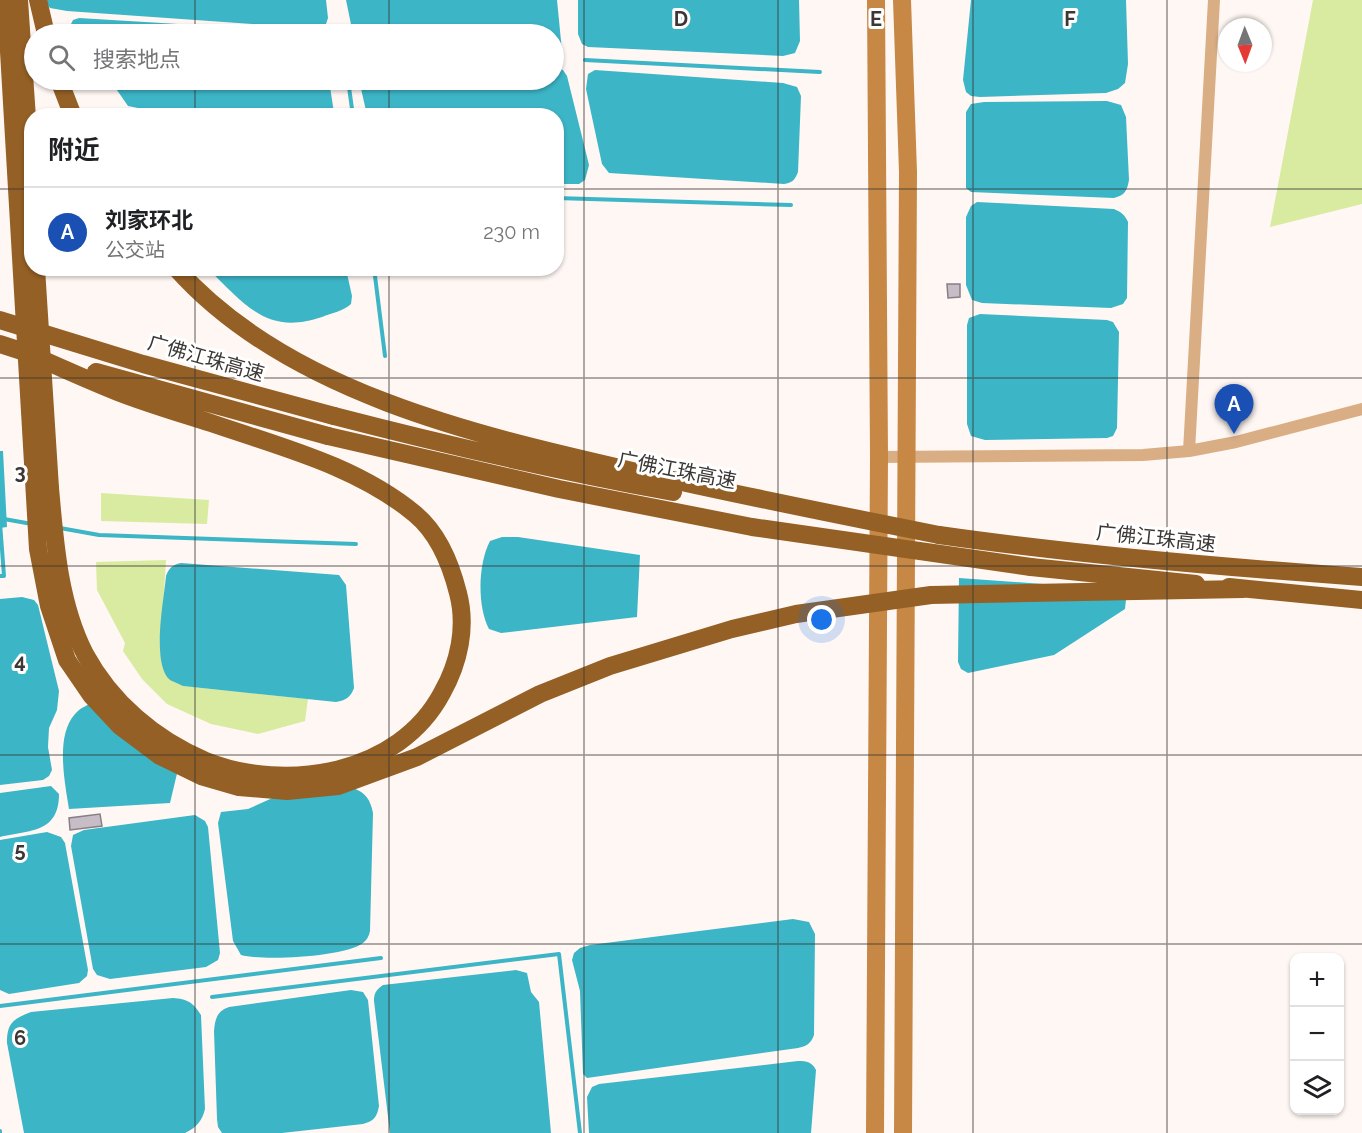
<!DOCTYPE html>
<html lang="zh">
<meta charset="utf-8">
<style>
body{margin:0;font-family:Raleway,"Noto Sans SC",sans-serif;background:#f6f6f6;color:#202124}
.controls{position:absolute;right:18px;bottom:18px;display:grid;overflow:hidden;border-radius:12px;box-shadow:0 2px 4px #0004}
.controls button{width:54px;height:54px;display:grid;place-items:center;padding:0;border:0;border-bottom:2px solid #e0e0e0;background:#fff;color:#202124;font:30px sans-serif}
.compass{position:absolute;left:1218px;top:18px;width:54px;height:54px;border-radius:50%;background:#fff;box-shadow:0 2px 4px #0004;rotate:179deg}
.you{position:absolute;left:822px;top:620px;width:21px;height:21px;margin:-15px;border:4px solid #fff;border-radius:50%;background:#1a73e8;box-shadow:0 0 0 9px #1a73e833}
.badge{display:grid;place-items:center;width:39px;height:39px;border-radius:50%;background:#86401d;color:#fff;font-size:20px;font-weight:700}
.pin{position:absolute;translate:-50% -50px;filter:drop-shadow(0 2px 3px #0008)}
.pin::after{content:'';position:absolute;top:32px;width:21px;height:18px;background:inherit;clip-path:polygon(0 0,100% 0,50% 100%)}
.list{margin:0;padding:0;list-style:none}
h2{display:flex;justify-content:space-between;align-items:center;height:78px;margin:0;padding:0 24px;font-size:26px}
h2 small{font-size:20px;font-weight:400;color:#757577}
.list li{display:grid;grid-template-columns:39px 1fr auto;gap:18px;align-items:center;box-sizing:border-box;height:90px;padding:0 24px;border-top:2px solid #e0e0e0}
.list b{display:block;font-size:22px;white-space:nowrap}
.list p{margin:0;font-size:20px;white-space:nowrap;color:#757577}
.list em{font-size:20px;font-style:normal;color:#757577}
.icon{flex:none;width:33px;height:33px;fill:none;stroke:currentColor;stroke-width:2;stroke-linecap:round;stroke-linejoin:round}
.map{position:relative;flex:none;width:1362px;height:1133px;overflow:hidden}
.search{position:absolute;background:#fff;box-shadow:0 2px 4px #0004;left:24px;top:24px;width:540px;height:66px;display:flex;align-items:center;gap:15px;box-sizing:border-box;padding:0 21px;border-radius:33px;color:#757577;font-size:22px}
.panel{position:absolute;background:#fff;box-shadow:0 2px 4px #0004;left:24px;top:108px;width:540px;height:168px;border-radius:24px}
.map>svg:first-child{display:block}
.green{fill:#d9eba1}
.water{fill:#3cb5c6}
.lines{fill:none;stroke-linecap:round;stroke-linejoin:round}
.stream{stroke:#3cb5c6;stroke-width:4}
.building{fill:#c6bdc6;stroke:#877f87;stroke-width:1.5}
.street{stroke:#d9ae84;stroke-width:12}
.secondary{stroke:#c78845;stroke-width:18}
.highway{stroke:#946025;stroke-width:18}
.highway-bridge{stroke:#946025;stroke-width:18}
.grid{fill:none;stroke:#3c3735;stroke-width:1.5;stroke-opacity:0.55}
.labels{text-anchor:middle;stroke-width:6;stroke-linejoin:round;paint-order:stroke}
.street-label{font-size:20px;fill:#3c3735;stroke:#fff}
.grid-label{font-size:20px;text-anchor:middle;font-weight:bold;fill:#3c3735;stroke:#fff;stroke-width:6;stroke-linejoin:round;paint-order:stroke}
</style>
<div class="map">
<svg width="1362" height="1133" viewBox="0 0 1362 1133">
<rect width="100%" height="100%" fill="#fff7f3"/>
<!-- green -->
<path class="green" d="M1313 0H1362V204L1270 227Z
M101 493 209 500 207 524 101 521Z
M166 560 160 653 183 686 308 699 305 721 258 734 211 724 167 704 142 679 123 651 125 643 97 590 96 562Z"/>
<!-- water -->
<path class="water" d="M44 0H326L328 18 326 24 280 26 67 11 50 8Z
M346 0H557L562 51 560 55 554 58V34H353Z
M578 0H799L800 41 795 53 783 56 588 47 582 44 578 34Z
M971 0H1126L1128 64 1125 83 1118 89 1106 93 980 97 971 96 966 92 963 80Z
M79 18 277 30 316 27 323 29 329 34H73L70 26 73 20Z
M554 66 563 70 567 76 589 165 585 180 579 184H557L556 116 367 115 359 80H554Z
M595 70 783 83 797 87 801 96 798 172C795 180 792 183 784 184L609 173 602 164 586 89 588 74Z
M110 80H329L334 113 333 116C265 116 195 121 128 106Z
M1107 101 1121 105 1126 117 1129 180C1127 191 1125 195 1114 198L971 192 966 188V112L971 104 984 102Z
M977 202 1114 209C1121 212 1125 215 1128 222L1127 298 1123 304 1111 308 982 303 972 300 966 285V217L971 206Z
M208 269H346L352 296 351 304C343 311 332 313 322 317 266 336 245 304 208 269Z
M980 314 1107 320 1113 322 1119 332 1117 428 1113 436 1107 438 985 440 971 436 967 424V325L969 318Z
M0 451H3L7 527 0 528Z
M502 537H518L640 555 637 617 501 633 489 629C477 606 478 564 490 541Z
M181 563 339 575 346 585 354 688C350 698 346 700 336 702L183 686C179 684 174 682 170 680 151 664 164 599 166 576 169 568 172 565 181 563Z
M959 578 1127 590 1125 609 1054 655 968 673 961 669 958 662Z
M22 597 34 600 38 605 59 691 57 710 49 728 48 747 52 770 49 776 43 780 0 785V599Z
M95 702 180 761 170 803 69 809C65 783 55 736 75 714 80 708 87 705 95 702Z
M51 786 59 794C59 833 30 830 0 837V793Z
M353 788C366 793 370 799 373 813L370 931C369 936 367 940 363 943 345 957 263 961 241 955L233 941 218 823 221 812 248 809 277 796Z
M195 815 205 821 208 827 220 953 218 960 206 967 110 979 97 975 93 969 71 846 73 835 84 830Z
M47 832 61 837 65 843 88 970 87 976 79 983 9 994 0 990V840Z
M793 919 809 922 815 934 814 1035C811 1044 806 1046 798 1048L587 1078 583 1074 580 991 572 960 574 953 580 948 590 945Z
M516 970 527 973 531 992 539 1002 551 1133H390L374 1001C374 993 376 990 383 985Z
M351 990 363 992 368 1000 379 1106C377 1117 374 1121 363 1124L282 1133H222L218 1127 217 1119 214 1031C215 1019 217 1011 229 1007Z
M173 998C187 999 193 1002 201 1015L205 1109C202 1121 197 1127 185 1133H24L7 1043C7 1023 13 1019 31 1012Z
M798 1061C807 1061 812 1062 816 1070L811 1133H589L587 1097 592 1087 599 1084Z"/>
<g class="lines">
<!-- stream -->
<path class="stream" d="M340 30 341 34
M585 60 820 72
M348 80 353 116
M556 198 791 205
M374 268 385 356
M4 519 32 524
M60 528 99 535 356 544
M0 576H4L0 523
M212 997 559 954 580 1133
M0 1006 381 958
M0 1131V1133"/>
</g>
<!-- building -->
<path class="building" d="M947 284H960V297L948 298Z
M100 814 102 826 70 830 69 818Z"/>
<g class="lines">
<!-- street -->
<path class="street" d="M1189 451 1214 0
M879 457 1143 455 1189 451 1236 442 1362 409"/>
<!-- secondary -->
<path class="secondary" d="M902 0 908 172 903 1133
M875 1133 879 457 876 0"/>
<!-- highway -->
<path class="highway" d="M19 0 32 192
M38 0 46 34
M59 80 73 116
M0 320 143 364 334 416
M0 344 40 357
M34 356C62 368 90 381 118 392 149 404 180 413 211 423 281 447 357 466 415 514 438 533 451 565 458 593 467 627 459 663 442 693 399 774 287 793 206 761 155 740 111 702 85 654 59 603 55 544 50 488
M96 372 328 436
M939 535C1079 555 1220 567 1362 577
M1031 567 1196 584
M1229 587 1362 600"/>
<!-- highway-bridge -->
<path class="highway-bridge" d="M6 0 38 549 49 606 67 660 91 695 120 726 160 756 201 776 239 787 287 791 338 786 417 757 540 694 610 666 732 629 796 614 931 595 1243 589
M36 268 50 488
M176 268C287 393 480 436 637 472 737 495 838 515 939 535
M334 416C446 445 559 471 673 492
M328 436 559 489 752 527 1031 567"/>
</g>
<!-- grid -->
<path class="grid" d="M195 0V34M389 0V34M584 0V1133M778 0V1133M973 0V1133M1167 0V1133M195 80V116M389 80V116M0 189H32M556 189H1362M195 268V1133M389 268V1133M0 378H1362M0 566H1362M0 755H1362M0 944H1362"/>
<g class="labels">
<!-- street labels -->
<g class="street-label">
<text transform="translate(206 358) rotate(16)" y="7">广佛江珠高速</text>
<text transform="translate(677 470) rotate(11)" y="7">广佛江珠高速</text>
<text transform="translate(1156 538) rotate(6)" y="7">广佛江珠高速</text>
</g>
</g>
<g class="grid-label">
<text x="681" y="26">D</text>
<text x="876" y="26">E</text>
<text x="1070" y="26">F</text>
<text x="20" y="479">3</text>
<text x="20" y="668">4</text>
<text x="20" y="857">5</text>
<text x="20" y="1045">6</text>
</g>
</svg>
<div class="controls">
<button>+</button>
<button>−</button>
<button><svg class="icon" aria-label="layers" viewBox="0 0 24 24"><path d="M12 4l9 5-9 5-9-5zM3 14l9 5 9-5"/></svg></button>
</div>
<svg class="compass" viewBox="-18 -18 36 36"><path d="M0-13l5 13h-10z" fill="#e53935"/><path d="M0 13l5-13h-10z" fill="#757577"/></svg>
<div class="you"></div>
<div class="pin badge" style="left:1234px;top:434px;background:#1a4fb4">A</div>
<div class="search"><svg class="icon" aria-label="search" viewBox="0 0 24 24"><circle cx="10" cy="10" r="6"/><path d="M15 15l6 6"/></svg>搜索地点</div>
<section class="panel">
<h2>附近<small></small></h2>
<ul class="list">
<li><span class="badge" style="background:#1a4fb4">A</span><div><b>刘家环北</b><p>公交站</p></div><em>230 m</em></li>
</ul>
</section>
</div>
